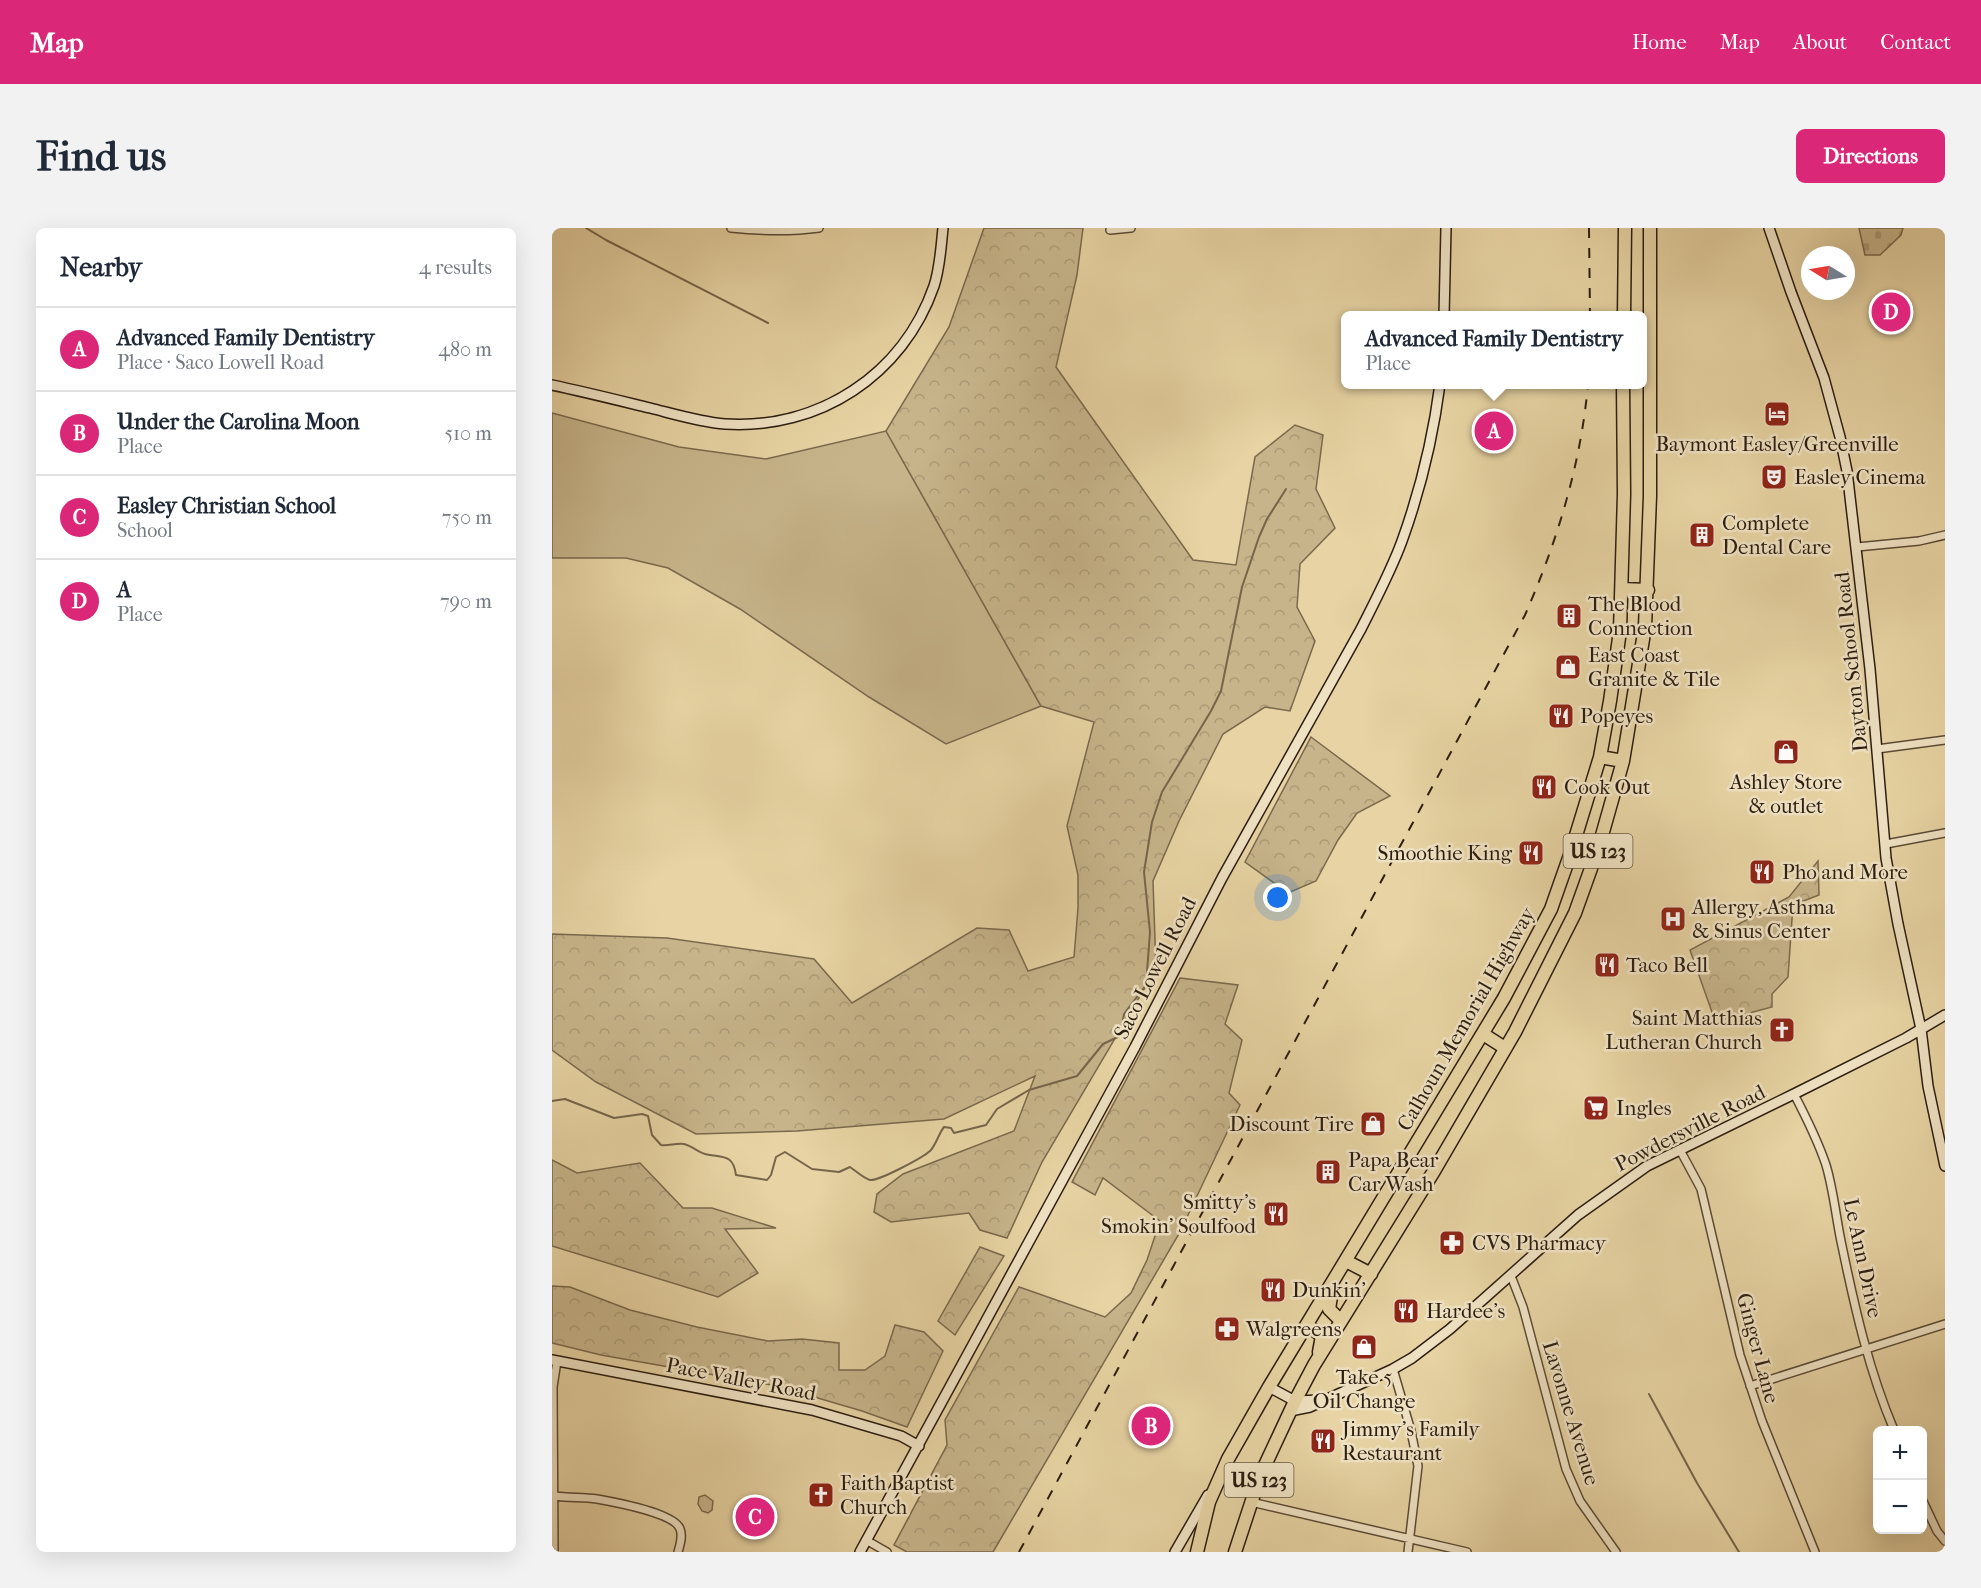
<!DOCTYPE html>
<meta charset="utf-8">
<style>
body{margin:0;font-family:"IM FELL French Canon",serif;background:#f2f2f3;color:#1f2937}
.controls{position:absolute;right:18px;bottom:18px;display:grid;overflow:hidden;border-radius:9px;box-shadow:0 6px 24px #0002}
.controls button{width:54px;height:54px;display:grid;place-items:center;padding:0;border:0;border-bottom:2px solid #e0e1e3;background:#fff;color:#1f2937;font:30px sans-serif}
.compass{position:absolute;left:1249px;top:18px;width:54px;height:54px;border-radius:50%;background:#fff;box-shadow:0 6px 24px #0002;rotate:281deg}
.you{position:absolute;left:726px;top:670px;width:21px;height:21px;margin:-15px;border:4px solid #fff;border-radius:50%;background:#1a73e8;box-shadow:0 0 0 9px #1a73e833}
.badge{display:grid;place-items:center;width:39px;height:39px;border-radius:50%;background:#db2777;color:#fff;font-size:20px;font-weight:700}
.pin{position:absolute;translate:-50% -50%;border:3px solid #fff;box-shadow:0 2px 6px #0006}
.popup{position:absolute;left:789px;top:83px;width:306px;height:78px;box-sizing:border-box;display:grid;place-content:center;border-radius:9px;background:#fff;filter:drop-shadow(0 2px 4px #0005);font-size:20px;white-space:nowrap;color:#747a83}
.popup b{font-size:22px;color:#1f2937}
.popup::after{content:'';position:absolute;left:50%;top:100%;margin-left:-12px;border:12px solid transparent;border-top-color:#fff}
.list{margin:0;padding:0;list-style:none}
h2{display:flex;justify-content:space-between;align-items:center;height:78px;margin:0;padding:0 24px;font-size:26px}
h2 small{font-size:20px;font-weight:400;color:#747a83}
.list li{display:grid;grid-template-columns:39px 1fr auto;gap:18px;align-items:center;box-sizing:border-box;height:84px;padding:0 24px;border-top:2px solid #e0e1e3}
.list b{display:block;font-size:22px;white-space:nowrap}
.list p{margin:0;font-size:20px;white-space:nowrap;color:#747a83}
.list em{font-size:20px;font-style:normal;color:#747a83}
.map{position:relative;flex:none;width:1393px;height:1324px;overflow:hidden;border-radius:9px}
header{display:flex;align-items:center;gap:36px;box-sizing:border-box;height:84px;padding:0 30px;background:#db2777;color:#fff}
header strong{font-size:28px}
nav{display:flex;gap:33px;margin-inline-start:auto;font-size:21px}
.intro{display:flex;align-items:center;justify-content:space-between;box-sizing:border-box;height:144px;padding:0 36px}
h1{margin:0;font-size:42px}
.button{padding:15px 27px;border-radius:9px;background:#db2777;color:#fff;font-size:21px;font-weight:700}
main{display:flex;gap:36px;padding:0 36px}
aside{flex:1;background:#fff;border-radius:9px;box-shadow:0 6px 24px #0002}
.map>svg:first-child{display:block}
.green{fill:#c7b48a;stroke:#7a694e;stroke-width:1.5}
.forest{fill:url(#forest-crowns);stroke:#7a694e;stroke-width:1.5}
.cemetery{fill:url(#cemetery-stones);stroke:#7a694e;stroke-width:1.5}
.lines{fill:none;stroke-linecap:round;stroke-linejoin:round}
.stream{stroke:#76654b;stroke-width:2}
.street-casing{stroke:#5b4b36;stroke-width:10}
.secondary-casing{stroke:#2c1e11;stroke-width:12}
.highway-casing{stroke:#2c1e11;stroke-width:15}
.street{stroke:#efe2c3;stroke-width:7}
.secondary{stroke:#efe2c3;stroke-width:9}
.highway{stroke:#e7d3a3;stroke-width:12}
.rail{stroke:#2c1e11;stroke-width:2;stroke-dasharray:10 10;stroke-linecap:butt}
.labels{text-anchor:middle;stroke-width:5;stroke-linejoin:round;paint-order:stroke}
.shield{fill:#efe2c3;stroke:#665946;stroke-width:1.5}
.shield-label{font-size:20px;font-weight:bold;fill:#2c1e11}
.poi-label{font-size:21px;fill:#2c1e11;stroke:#efe2c3;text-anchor:start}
.street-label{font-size:21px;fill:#2c1e11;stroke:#efe2c3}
</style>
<header>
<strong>Map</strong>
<nav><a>Home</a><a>Map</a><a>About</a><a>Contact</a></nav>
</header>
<div class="intro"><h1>Find us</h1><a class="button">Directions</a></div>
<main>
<aside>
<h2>Nearby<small>4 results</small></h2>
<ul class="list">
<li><span class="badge">A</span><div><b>Advanced Family Dentistry</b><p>Place · Saco Lowell Road</p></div><em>480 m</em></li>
<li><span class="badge">B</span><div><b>Under the Carolina Moon</b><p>Place</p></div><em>510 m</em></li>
<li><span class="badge">C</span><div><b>Easley Christian School</b><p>School</p></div><em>750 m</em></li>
<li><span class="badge">D</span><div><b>A</b><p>Place</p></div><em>790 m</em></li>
</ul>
</aside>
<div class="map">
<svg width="1393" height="1324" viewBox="0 0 1393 1324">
<defs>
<pattern id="forest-crowns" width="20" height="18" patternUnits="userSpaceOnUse" patternTransform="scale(1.5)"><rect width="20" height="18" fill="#c7b48a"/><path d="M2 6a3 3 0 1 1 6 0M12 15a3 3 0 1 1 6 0" fill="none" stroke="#ab9a76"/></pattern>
<pattern id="cemetery-stones" width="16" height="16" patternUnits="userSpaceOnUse" patternTransform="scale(1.5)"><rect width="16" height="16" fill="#c7b48a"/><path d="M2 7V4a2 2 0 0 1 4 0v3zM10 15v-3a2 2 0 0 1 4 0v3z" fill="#ab9a76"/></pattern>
</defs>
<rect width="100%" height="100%" fill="#e7d3a3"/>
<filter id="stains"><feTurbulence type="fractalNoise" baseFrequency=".00333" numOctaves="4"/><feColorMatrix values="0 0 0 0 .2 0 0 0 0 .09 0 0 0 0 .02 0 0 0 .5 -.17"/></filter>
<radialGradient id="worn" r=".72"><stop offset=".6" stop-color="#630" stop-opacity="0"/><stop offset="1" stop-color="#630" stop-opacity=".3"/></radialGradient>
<!-- green -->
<path class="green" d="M0 185 127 219 214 231 334 203 489 478 394 516 317 469 188 381 116 340 74 330H0Z
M153 1267 161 1273 160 1282 156 1285 150 1283 146 1276 147 1269Z"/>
<!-- forest -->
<path class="forest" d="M432 0H531L525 47 504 139 641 332 684 337 703 229 743 197 771 207 764 261 783 300 748 336 745 379 763 413 738 483 713 479 671 506 627 593 601 653 604 741 490 934 455 1010 428 1002 417 985 339 994 322 984 325 966 351 946 462 903 483 848 392 891 245 903 144 906 44 854 0 822V706L115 710 262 731 300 775 425 700 457 702 476 743 522 729 526 680V647L515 598 542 494 489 478 334 203 397 99Z
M759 509 838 568 805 585 786 612 764 653 736 665 693 634Z
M1266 633 1267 667 1241 677 1236 749 1220 766V779L1175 791 1161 787 1138 722 1237 669Z
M628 750 686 757 673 796 690 812 677 865 688 877 628 1004 441 1324H355L342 1317 395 1217 393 1192 467 1059 553 1089 579 1065 595 1032 608 993 551 950 543 967 520 954Z
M0 932 25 945 88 935 131 980H160L224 1000 173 1001 206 1045 166 1069 0 1018Z
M428 1019 452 1028 403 1107 386 1093Z
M0 1058 18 1059 78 1082 145 1099 216 1113 250 1111 287 1115V1142H313L333 1128 343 1097 372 1104 391 1123 355 1199 310 1183 225 1158 49 1127 0 1115Z"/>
<!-- cemetery -->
<path class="cemetery" d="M1307 0H1351L1349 7 1328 27H1313Z"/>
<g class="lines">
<!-- stream -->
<path class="stream" d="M34 0 54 12 216 95
M0 873 13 871 62 890 90 886 96 888 100 907 109 917C117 918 123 915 132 916 140 918 146 924 153 926 170 930 181 925 184 947L215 952 219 947 224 929 233 924 260 941 287 944 298 939C304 943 311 950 318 952 327 953 370 930 378 923 384 917 387 905 392 899L399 900 402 905 434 897 445 881 477 862 525 848 551 816 568 808 572 786 594 757 598 704 592 644 600 594 610 564 659 483 669 463 690 359 707 309 715 291 734 261
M1097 1166 1145 1255 1187 1324"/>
<!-- street casing -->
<g class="street-casing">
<path id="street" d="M179 0C209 3 237 4 267 0
M558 2 579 0
M1305 319 1367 313 1393 307
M1325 521 1393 512
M1334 616 1393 605
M1242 866C1254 889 1266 913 1274 937 1282 964 1284 991 1290 1018 1303 1081 1317 1143 1342 1202
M1128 922 1149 961 1188 1127 1210 1193 1263 1324
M959 1048 971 1079 1014 1241 1028 1273 1064 1324
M841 1141 859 1203 866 1238 856 1324
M1198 1158 1393 1096
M3 1268C17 1270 31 1269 45 1271 62 1274 123 1285 128 1301 131 1308 128 1317 126 1324
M1370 1271 1385 1303 1393 1313
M699 1274 915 1324
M314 1312 335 1324
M2 1324 1 1159 5 1133"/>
</g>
<!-- secondary casing -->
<g class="secondary-casing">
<path id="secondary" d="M1217 0 1239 64 1272 150 1288 209 1295 243 1318 441 1334 630 1346 696 1369 801 1376 858 1393 938
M892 88 894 0
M0 157C33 164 65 172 98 180 122 186 148 194 173 196 267 202 351 147 382 58 388 40 389 19 391 0
M0 1132 260 1182 349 1208 367 1218
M717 1159 743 1173 769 1172
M738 1183 758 1179 841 1141 860 1130 898 1101 1026 987 1095 938 1242 866 1354 810 1393 787
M308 1324 583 819 670 650 809 401C823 373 839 343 850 313 868 263 881 210 888 156
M623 1324 656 1267"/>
</g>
<!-- highway casing -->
<g class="highway-casing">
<path id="highway" d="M1072 88 1073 0
M1070 361 1096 362
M1048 529 1071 533
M931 806 953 820
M794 1033 819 1046
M780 1062 777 1081 789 1093
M755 1097 770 1108 767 1124
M645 1324 657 1274 676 1231 717 1159 952 770 999 681 1018 627 1048 529 1058 473 1068 403 1072 266 1071 156
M683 1324 708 1248 743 1173 762 1137 882 943 963 804 1023 685 1047 618 1071 533 1093 399 1098 268V0"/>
</g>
<!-- street -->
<use href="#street" class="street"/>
<!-- secondary -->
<use href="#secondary" class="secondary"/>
<!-- highway -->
<use href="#highway" class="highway"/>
<!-- rail -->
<path class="rail" d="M1037 0 1038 88
M467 1324 973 387C1005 314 1029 236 1036 156"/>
</g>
<!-- icons -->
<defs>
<g id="hotel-square" transform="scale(1.35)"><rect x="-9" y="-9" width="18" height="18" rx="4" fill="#8f2418" stroke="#efe2c3"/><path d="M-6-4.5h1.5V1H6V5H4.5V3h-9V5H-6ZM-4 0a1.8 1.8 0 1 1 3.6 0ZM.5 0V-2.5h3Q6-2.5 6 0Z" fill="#fff"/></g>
<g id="theatre-square" transform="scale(1.35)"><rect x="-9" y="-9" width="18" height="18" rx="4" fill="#8f2418" stroke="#efe2c3"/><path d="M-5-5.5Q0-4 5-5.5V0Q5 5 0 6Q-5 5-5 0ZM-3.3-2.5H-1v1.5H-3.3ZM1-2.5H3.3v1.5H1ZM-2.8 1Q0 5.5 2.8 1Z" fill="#fff"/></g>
<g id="building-square" transform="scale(1.35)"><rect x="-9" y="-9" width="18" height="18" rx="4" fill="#8f2418" stroke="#efe2c3"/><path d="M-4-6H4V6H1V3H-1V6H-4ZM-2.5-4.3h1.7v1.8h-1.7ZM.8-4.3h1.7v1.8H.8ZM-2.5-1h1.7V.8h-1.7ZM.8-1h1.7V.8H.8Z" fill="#fff"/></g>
<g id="shop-square" transform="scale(1.35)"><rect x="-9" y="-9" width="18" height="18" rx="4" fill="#8f2418" stroke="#efe2c3"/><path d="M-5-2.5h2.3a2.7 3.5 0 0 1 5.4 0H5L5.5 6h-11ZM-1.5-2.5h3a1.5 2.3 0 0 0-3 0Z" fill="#fff"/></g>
<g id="restaurant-square" transform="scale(1.35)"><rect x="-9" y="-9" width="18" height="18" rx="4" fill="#8f2418" stroke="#efe2c3"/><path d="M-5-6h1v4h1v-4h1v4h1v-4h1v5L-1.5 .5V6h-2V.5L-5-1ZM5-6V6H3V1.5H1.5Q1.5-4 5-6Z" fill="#fff"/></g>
<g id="hospital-square" transform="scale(1.35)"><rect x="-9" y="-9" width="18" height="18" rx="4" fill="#8f2418" stroke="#efe2c3"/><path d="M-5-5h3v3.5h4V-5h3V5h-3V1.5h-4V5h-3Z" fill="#fff"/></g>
<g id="church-square" transform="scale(1.35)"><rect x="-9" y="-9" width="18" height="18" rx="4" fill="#8f2418" stroke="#efe2c3"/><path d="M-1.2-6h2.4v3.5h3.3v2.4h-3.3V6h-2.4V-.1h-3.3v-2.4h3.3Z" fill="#fff"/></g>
<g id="supermarket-square" transform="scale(1.35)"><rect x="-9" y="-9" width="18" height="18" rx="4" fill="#8f2418" stroke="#efe2c3"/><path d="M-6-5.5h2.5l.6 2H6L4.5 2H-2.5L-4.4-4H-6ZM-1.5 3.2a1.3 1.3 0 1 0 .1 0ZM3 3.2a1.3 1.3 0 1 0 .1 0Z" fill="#fff"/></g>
<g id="pharmacy-square" transform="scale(1.35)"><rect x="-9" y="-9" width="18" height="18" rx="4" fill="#8f2418" stroke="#efe2c3"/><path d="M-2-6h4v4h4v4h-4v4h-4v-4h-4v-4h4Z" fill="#fff"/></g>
</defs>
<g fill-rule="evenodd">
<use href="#hotel-square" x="1225" y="186"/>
<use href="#theatre-square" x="1222" y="249"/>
<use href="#building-square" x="1150" y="307"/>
<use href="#building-square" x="1017" y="388"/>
<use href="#shop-square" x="1016" y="439"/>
<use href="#restaurant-square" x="1009" y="488"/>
<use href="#shop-square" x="1234" y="524"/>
<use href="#restaurant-square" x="992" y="559"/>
<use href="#restaurant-square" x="979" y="625"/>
<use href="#restaurant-square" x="1210" y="644"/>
<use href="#hospital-square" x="1121" y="691"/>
<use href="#restaurant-square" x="1055" y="737"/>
<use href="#church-square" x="1230" y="802"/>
<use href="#supermarket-square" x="1044" y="880"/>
<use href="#shop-square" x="821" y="896"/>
<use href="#building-square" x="776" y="944"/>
<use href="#restaurant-square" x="724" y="986"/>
<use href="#pharmacy-square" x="900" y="1015"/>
<use href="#restaurant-square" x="721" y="1062"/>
<use href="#restaurant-square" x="854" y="1083"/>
<use href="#pharmacy-square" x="675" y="1101"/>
<use href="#shop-square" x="812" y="1119"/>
<use href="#restaurant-square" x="771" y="1213"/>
<use href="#church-square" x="269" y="1267"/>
</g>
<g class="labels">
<!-- shield labels -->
<g class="shield">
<rect x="1011.5" y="606" width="69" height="34" rx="4.5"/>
<rect x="672.5" y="1235" width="69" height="34" rx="4.5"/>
</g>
<g class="shield-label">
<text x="1046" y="630">US 123</text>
<text x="707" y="1259">US 123</text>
</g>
<!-- poi labels -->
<g class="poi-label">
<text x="1225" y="223" text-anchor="middle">Baymont Easley/Greenville</text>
<text x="1242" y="256">Easley Cinema</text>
<text x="1170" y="302">Complete<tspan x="1170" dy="24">Dental Care</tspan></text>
<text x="1036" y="383">The Blood<tspan x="1036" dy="24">Connection</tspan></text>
<text x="1036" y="434">East Coast<tspan x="1036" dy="24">Granite &amp; Tile</tspan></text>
<text x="1028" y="495">Popeyes</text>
<text x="1234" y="561" text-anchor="middle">Ashley Store<tspan x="1234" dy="24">&amp; outlet</tspan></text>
<text x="1012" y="566">Cook Out</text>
<text x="960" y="632" text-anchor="end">Smoothie King</text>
<text x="1230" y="651">Pho and More</text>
<text x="1140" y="686">Allergy, Asthma<tspan x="1140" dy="24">&amp; Sinus Center</tspan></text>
<text x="1074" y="744">Taco Bell</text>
<text x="1210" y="797" text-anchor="end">Saint Matthias<tspan x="1210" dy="24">Lutheran Church</tspan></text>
<text x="1064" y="887">Ingles</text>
<text x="802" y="903" text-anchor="end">Discount Tire</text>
<text x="796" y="939">Papa Bear<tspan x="796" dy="24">Car Wash</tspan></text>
<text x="704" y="981" text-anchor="end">Smitty’s<tspan x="704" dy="24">Smokin’ Soulfood</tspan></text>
<text x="920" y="1022">CVS Pharmacy</text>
<text x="740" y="1069">Dunkin'</text>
<text x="874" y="1090">Hardee's</text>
<text x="694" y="1108">Walgreens</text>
<text x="812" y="1156" text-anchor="middle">Take 5<tspan x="812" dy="24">Oil Change</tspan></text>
<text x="790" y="1208">Jimmy's Family<tspan x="790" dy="24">Restaurant</tspan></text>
<text x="288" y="1262">Faith Baptist<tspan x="288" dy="24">Church</tspan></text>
</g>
<!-- street labels -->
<g class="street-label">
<text transform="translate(1299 434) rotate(-96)" y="7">Dayton School Road</text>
<text transform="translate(603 740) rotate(-63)" y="7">Saco Lowell Road</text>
<text transform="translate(914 791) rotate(-60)" y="7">Calhoun Memorial Highway</text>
<text transform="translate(1138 900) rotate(-27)" y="7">Powdersville Road</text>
<text transform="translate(1311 1030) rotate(78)" y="7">Le Ann Drive</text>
<text transform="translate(1206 1120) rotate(75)" y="7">Ginger Lane</text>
<text transform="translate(189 1151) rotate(11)" y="7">Pace Valley Road</text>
<text transform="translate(1019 1185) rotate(73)" y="7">Lavonne Avenue</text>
</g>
</g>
<rect width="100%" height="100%" filter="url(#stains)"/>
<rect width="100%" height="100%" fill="url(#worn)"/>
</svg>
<div class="controls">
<button>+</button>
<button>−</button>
</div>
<svg class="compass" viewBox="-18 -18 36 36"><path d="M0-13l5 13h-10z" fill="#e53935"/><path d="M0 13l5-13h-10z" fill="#747a83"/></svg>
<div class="you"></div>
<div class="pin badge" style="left:942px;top:203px">A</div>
<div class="popup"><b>Advanced Family Dentistry</b>Place</div>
<div class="pin badge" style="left:599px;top:1198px">B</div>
<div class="pin badge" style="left:203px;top:1289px">C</div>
<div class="pin badge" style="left:1339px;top:84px">D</div>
</div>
</main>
